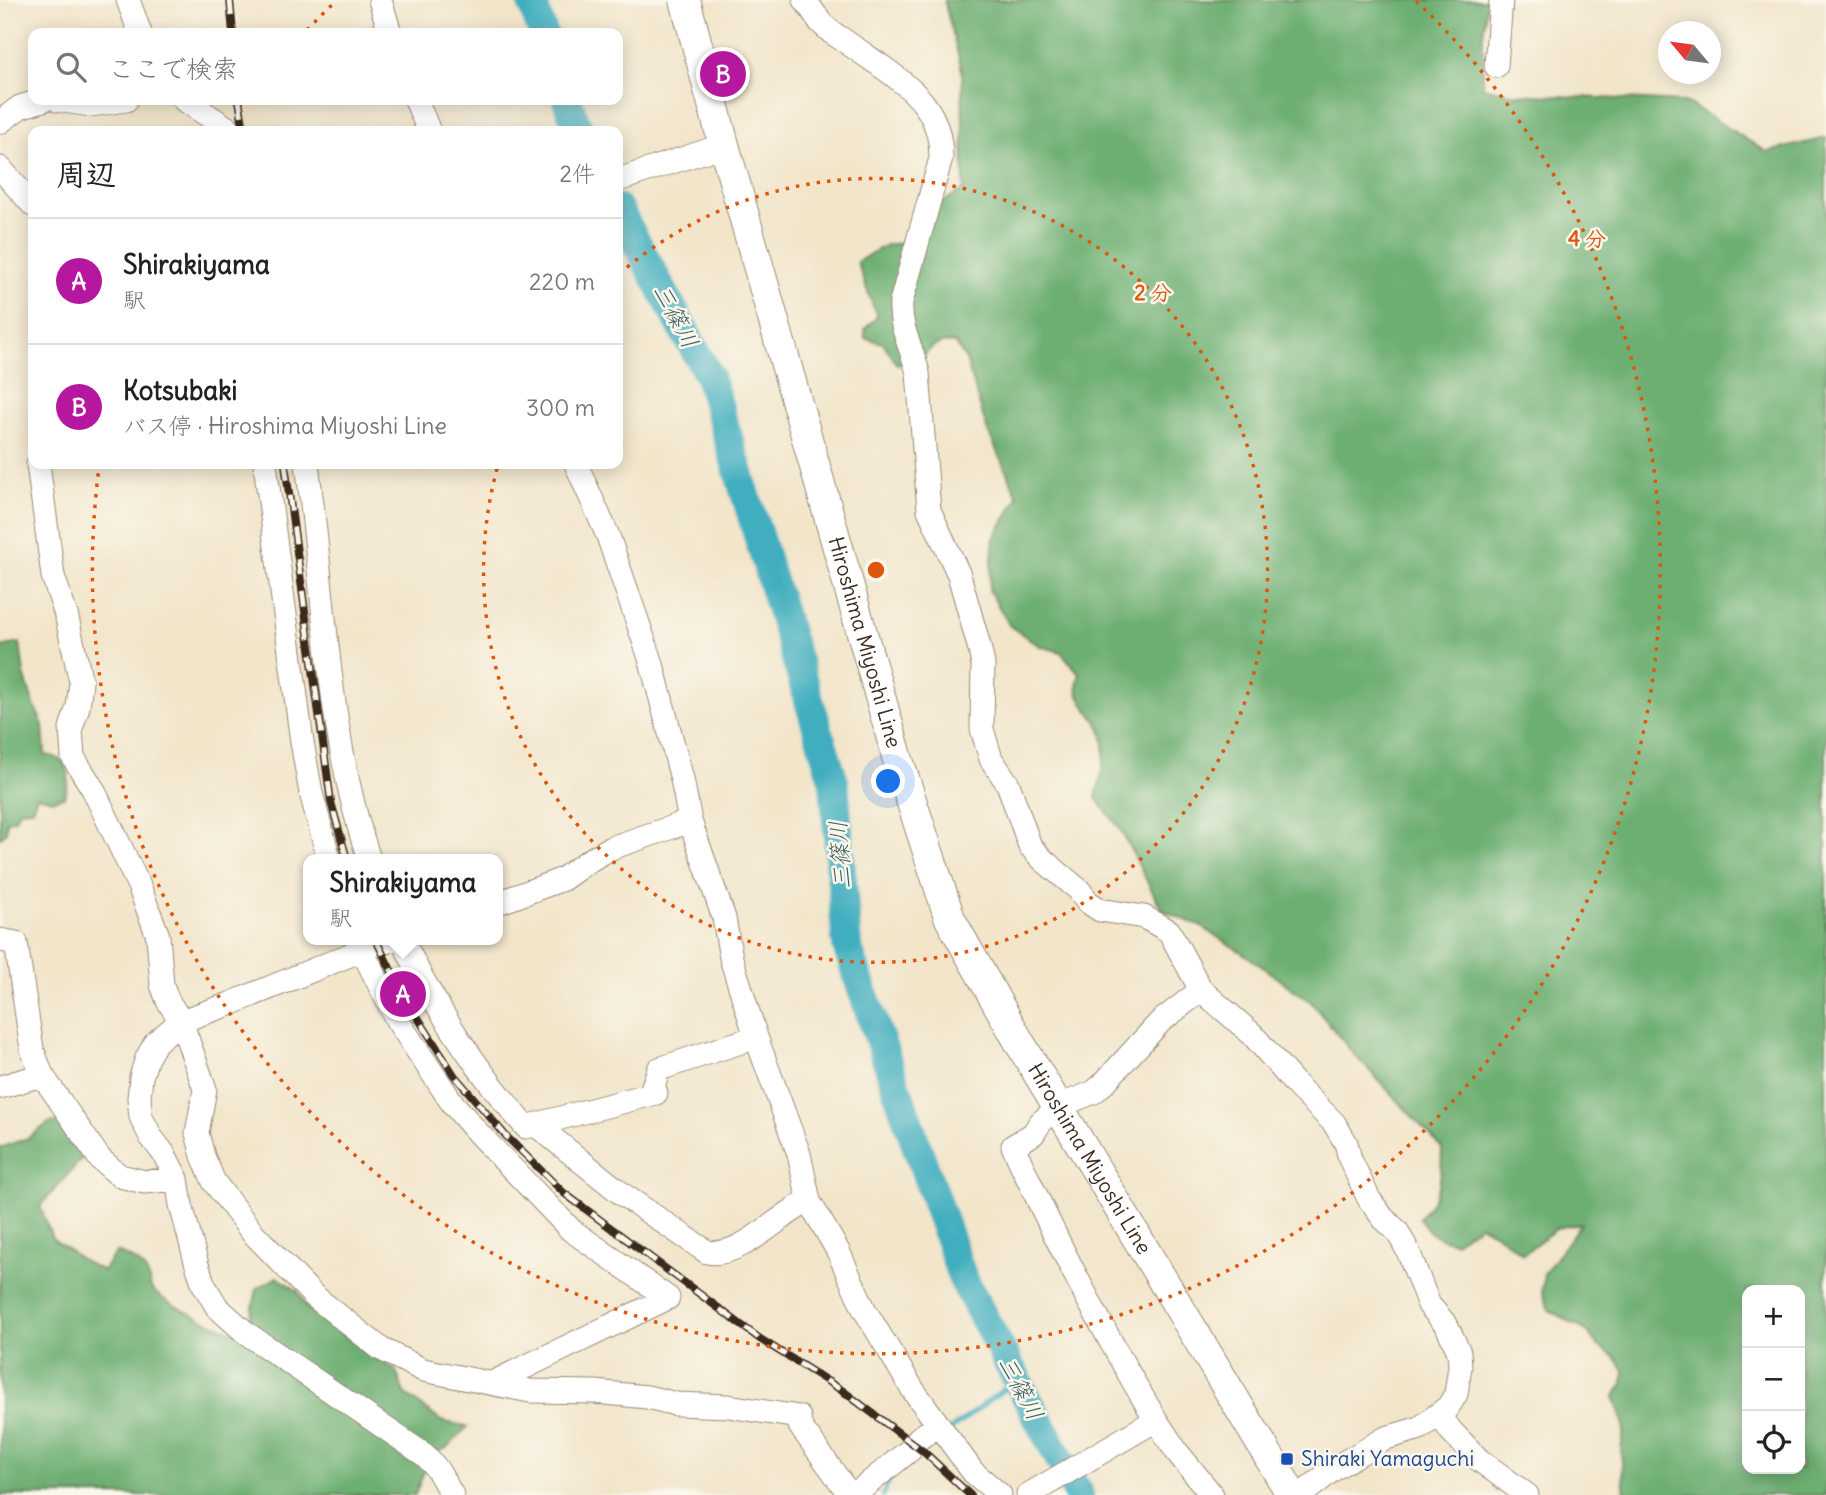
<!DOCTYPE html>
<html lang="ja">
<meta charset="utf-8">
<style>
body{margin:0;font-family:Delius,"Klee One",sans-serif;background:#f2f2f2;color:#222}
.controls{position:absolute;right:21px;bottom:21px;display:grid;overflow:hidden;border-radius:14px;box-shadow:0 4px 18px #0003}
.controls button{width:63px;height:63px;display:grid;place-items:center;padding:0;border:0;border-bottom:2px solid #e0e0e0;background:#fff;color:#222;font:35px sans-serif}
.compass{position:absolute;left:1658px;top:21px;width:63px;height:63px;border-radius:50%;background:#fff;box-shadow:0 4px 18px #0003;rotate:299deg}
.you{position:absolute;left:889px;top:782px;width:24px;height:24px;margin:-18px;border:5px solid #fff;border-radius:50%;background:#1a73e8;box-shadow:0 0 0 10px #1a73e833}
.badge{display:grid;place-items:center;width:46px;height:46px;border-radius:50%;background:#b5179e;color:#fff;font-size:23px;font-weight:700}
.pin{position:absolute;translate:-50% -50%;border:4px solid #fff;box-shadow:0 2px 7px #0006}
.popup{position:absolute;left:303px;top:854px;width:200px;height:91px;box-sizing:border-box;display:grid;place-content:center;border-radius:14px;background:#fff;filter:drop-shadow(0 2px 5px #0005);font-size:23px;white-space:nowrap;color:#767676}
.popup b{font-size:26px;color:#222}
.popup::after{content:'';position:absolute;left:50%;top:100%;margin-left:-14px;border:14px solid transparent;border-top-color:#fff}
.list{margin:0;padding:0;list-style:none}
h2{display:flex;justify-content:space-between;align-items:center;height:91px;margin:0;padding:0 28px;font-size:30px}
h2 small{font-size:23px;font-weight:400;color:#767676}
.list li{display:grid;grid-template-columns:46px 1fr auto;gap:21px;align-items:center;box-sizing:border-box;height:126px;padding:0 28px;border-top:2px solid #e0e0e0}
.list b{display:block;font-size:26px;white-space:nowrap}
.list p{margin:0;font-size:23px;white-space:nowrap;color:#767676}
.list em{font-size:23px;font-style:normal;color:#767676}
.icon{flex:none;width:38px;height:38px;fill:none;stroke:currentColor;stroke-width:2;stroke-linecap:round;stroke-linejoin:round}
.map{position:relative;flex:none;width:1826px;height:1495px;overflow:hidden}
.search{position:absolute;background:#fff;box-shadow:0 4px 18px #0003;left:28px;top:28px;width:595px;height:77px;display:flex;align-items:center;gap:18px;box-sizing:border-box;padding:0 24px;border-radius:14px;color:#767676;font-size:26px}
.panel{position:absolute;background:#fff;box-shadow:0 4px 18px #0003;left:28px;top:126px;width:595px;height:343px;border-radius:14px}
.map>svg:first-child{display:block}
.forest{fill:#6daf72;stroke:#546c48;stroke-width:2;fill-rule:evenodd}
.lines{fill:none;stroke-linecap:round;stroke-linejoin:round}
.stream{stroke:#41aebf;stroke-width:5}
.river{stroke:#41aebf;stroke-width:30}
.minor-casing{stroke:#968874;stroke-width:25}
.major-casing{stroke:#968874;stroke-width:32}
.minor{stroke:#fff;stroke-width:23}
.major{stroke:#fff;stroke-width:30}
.rail-casing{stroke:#3b2a1e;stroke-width:8}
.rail{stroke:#fbf7ec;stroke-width:5;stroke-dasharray:16;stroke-linecap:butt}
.ring{fill:none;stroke:#df570d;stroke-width:3.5;stroke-dasharray:3.5 7}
.transit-dot{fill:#1a4fb4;stroke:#fbf7ec;stroke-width:2.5}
.labels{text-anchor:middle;stroke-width:5;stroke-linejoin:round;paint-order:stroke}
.street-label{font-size:21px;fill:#3b2a1e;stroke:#fbf7ec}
.transit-label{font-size:21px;fill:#164399;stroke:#fbf7ec;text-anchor:start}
.water-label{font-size:23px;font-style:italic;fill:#3d5f5e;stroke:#fbf7ec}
.centre{fill:#df570d;stroke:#fbf7ec;stroke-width:3.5}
.ring-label{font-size:21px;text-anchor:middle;font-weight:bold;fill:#df570d;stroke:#fbf7ec;stroke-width:5;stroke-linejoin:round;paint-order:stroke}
</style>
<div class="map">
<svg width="1826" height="1495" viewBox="0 0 1826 1495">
<rect width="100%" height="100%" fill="#fbf7ec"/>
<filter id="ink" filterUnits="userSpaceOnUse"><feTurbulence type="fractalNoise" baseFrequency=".0143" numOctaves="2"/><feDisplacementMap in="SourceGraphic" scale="14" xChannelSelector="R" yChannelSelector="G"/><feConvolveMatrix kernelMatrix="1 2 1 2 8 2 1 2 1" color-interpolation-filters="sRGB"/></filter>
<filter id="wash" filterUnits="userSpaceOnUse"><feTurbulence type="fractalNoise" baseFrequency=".00686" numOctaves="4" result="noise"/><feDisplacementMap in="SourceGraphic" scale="28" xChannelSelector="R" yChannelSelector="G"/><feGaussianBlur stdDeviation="1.57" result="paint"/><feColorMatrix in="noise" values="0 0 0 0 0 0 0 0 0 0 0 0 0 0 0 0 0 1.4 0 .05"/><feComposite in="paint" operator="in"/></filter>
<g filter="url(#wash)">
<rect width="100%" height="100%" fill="#f2e5ca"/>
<!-- forest -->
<path class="forest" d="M944 0H1487L1483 35V87L1514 94 1686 102 1767 152 1826 138V1495H1625L1621 1451 1624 1426 1614 1397 1623 1383 1624 1371 1615 1357 1598 1346 1587 1331 1549 1310 1542 1292 1544 1274 1581 1223 1557 1228 1523 1254 1494 1232 1480 1225 1455 1242C1436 1239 1429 1233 1419 1218 1442 1194 1441 1180 1442 1148L1352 1052 1311 1002 1250 958 1202 927 1162 910 1120 829 1096 798C1100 779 1107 757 1103 737 1098 711 1068 702 1080 674L1061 652 1040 646 1010 626 989 590 994 538 1018 497 987 429 966 360 955 343C939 341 931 345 922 359L898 365 883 343 865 338V329L877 317 857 262 886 245 899 243 926 229 940 204 964 189 962 70ZM1747 1290H1800V1469H1747Z
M20 643 24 674 33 703 43 725 45 755C71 758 72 776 64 797L52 800 37 796 32 809 19 810 15 819 7 821 6 832 0 838V647Z
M67 1121 84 1156 40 1206 52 1238 85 1262 103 1271 116 1252C128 1256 141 1263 147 1274 149 1278 149 1285 152 1289 164 1304 216 1326 235 1332L251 1316 257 1289 277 1277 298 1291 307 1309 326 1317 337 1330 396 1371 404 1393 441 1421 467 1427 447 1448 430 1455 415 1495H0V1148L28 1138 49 1123Z"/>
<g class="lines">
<!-- stream -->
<path class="stream" d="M949 1431 1017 1379
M919 1455 942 1437
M883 1495 890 1479"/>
<!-- river -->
<path class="river" d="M531 0 543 33
M567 100 579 131
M618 209 709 376 834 782 847 946 963 1279 1079 1495"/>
</g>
</g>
<g filter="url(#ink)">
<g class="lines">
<!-- minor casing -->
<g class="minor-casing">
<path id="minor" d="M128 0 140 33
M380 0 390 33
M805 0 821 23 831 32C848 43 865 55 881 66 916 91 941 112 941 158L901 302C899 328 912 347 918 373L929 510 959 575 979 646 983 664 982 729 991 759 1008 784 1030 846 1043 860 1079 890 1088 902 1100 910 1144 917 1169 931 1201 990 1252 1034 1296 1085 1334 1123 1346 1143 1350 1159 1369 1199 1383 1218 1397 1231 1408 1251 1429 1305 1447 1326 1459 1352 1460 1366 1456 1394 1448 1407 1420 1428 1386 1438 1335 1468 1301 1495
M1496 66 1501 0
M57 100 91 105 126 100
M184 100 232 131
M416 100 429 131
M0 122 20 107 43 100
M0 168 33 205
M618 180 724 145
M38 464 53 576 67 618 81 682 78 707 71 728 73 757 93 789 139 886 158 936 162 985 168 1001 181 1021 205 1089 197 1133 203 1156 214 1182 252 1232 314 1296 381 1349 423 1370 530 1391 595 1392 647 1397 676 1404 728 1406 799 1417 800 1426 850 1495
M265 464 302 742 311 793 329 859
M307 464C325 594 327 735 369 859
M576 464 608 536 651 661 682 779 690 821 724 918 731 958 756 1037 799 1154 809 1201 838 1251 864 1309 913 1390 973 1472 1000 1495
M498 903 563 879 588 861 611 848 690 821
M0 940 16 943 32 1049 42 1075 100 1159 120 1176 145 1182 177 1179
M357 940 397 1020 453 1104 478 1133 571 1230 668 1298 492 1383
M392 940 369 947 230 1004 181 1021 156 1042 147 1058 141 1077 139 1098 141 1117 151 1137 164 1154 177 1179 181 1205 197 1265 204 1285 217 1307 246 1333 426 1456 437 1469 452 1495
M407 949C439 1014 478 1072 526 1127L656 1093 653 1086 659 1069 756 1037
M0 1087 42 1075
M536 1125 622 1194 707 1252C741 1259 779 1214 809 1201
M1439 1414 1451 1431 1478 1459 1527 1495
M1156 1420C1103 1332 1056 1241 1013 1146L1033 1134 1040 1123 1059 1106 1094 1092 1103 1084 1160 1022 1201 990
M854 1495 910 1450 919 1438 939 1425
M1028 1495 1156 1420 1177 1452 1212 1495"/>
</g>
<!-- major casing -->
<g class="major-casing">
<g id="major">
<path id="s1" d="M685 0 724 145 898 760 950 919 1021 1045 1292 1495"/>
</g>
</g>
<!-- minor -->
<use href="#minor" class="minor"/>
<!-- major -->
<use href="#major" class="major"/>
<!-- rail casing -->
<g class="rail-casing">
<path id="rail" d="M230 0 233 33
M239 100 244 131
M285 464 331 802 347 859
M376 940 403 994 454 1075 506 1136 564 1193 760 1339 843 1391 924 1452 970 1495"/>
</g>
<!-- rail -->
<use href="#rail" class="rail"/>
</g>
</g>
<!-- distance rings -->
<g class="ring">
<path d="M619 274A392 392 0 1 1 498 465"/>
<path d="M307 30A784 784 0 0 1 336 1M1416 1A784 784 0 1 1 99 468"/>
</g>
<!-- markers -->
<rect class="transit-dot" x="1280" y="1452" width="14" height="14" rx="3.5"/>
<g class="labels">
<!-- street labels -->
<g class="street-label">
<text dy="7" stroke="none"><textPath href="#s1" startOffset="667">Hiroshima Miyoshi Line</textPath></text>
<text dy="7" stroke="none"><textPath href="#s1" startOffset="1234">Hiroshima Miyoshi Line</textPath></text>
</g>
<!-- transit labels -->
<g class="transit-label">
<text x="1301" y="1466">Shiraki Yamaguchi</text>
</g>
<!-- water labels -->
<g class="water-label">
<text transform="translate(676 316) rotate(62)" y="8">三篠川</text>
<text transform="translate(840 855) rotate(-94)" y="8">三篠川</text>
<text transform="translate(1021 1388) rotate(62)" y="8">三篠川</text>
</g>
</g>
<circle cx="876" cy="570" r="10" class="centre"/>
<g class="ring-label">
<text x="1587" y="246">4 分</text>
<text x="1153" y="300">2 分</text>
</g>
</svg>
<div class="controls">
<button>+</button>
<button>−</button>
<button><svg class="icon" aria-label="locate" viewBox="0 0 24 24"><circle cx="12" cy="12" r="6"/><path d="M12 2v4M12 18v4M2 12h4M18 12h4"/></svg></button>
</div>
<svg class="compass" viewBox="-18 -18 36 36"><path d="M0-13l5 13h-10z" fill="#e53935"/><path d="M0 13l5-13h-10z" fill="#767676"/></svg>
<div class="you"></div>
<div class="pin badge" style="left:403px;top:994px">A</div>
<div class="popup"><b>Shirakiyama</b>駅</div>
<div class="pin badge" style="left:723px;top:74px">B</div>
<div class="search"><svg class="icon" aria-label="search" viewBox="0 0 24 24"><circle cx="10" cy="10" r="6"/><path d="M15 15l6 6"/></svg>ここで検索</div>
<section class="panel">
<h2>周辺<small>2件</small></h2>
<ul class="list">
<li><span class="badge">A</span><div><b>Shirakiyama</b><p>駅</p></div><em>220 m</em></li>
<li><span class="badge">B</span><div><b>Kotsubaki</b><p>バス停 · Hiroshima Miyoshi Line</p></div><em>300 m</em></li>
</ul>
</section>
</div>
